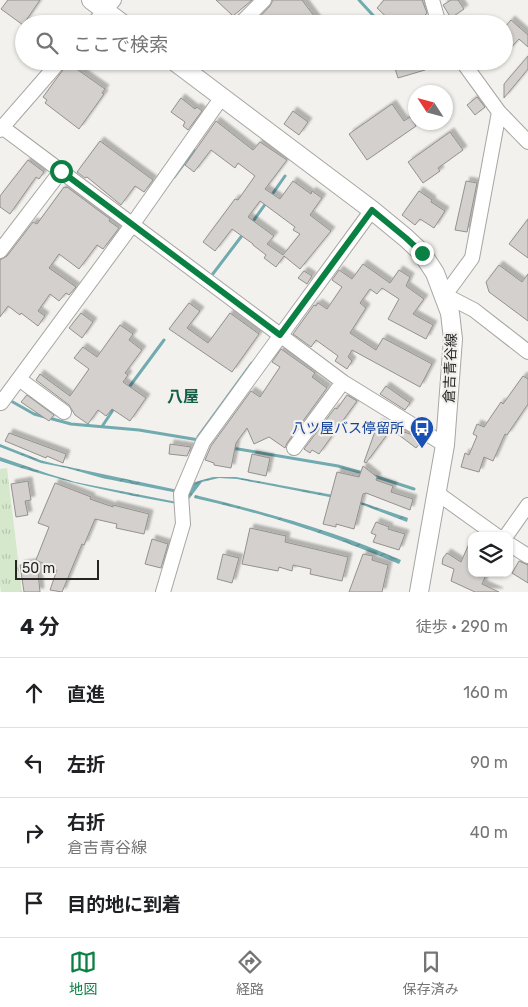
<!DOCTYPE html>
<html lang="ja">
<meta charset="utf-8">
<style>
body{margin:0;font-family:Rubik,"Noto Sans JP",sans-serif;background:#f2f2f2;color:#202124}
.controls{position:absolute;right:15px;bottom:15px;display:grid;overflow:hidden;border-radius:10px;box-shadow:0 1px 4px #0004}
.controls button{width:45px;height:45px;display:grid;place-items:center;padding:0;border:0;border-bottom:1px solid #e0e0e0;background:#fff;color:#202124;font:25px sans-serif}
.compass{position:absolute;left:408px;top:85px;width:45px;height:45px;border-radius:50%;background:#fff;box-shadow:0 1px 4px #0004;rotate:306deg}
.scale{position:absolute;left:15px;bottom:12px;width:84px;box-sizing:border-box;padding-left:5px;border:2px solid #262524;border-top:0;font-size:14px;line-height:18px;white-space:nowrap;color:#262524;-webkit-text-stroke:4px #f2f1ed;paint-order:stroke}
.stop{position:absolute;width:15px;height:15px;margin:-11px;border:4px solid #0b8043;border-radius:50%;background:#fff}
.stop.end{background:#0b8043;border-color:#fff;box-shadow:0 1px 5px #0008}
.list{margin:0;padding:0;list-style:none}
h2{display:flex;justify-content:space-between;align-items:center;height:65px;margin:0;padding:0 20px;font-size:21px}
h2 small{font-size:16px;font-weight:400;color:#757577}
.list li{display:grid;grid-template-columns:32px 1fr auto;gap:15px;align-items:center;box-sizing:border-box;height:70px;padding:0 20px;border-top:1px solid #e0e0e0}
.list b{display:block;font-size:19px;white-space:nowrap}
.list p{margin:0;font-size:16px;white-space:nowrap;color:#757577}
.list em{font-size:16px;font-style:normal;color:#757577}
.icon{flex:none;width:28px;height:28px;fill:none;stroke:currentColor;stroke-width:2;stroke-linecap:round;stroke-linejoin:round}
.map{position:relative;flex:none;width:528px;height:592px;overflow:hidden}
.search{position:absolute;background:#fff;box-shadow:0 1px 4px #0004;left:15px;right:15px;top:15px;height:55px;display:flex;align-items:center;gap:12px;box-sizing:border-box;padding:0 18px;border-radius:28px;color:#757577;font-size:19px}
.sheet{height:345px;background:#fff}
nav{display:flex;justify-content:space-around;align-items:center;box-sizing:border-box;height:70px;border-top:1px solid #e0e0e0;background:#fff;font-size:14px;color:#757577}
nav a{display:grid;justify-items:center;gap:2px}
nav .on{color:#0b8043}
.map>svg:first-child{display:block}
.park{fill:url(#park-tufts)}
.water{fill:url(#water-waves)}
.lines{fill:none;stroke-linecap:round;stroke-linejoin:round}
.stream{stroke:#71abb0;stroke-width:3}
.building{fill:#d3d0ce;stroke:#94918e;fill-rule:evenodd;filter:url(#shadow)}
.minor-casing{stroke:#a7a6a3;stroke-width:16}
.major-casing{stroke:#a7a6a3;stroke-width:20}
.minor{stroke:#fff;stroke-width:14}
.major{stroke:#fff;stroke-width:18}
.route{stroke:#0b8043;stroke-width:6}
.labels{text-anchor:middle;stroke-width:4.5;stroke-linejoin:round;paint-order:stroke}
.street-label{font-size:14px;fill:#262524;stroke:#f2f1ed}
.transit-label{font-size:14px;fill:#164399;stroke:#f2f1ed;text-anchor:end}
.quarter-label{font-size:16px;font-weight:bold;fill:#145f48;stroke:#f2f1ed}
</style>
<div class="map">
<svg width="528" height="592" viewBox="0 0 528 592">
<defs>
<pattern id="park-tufts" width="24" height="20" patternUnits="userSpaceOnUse" patternTransform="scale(1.25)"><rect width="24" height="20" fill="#d5e8cb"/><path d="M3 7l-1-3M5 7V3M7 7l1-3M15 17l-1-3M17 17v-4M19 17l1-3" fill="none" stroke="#b7c7ae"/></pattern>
<pattern id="water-waves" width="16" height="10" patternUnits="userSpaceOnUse" patternTransform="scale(1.25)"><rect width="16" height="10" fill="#71abb0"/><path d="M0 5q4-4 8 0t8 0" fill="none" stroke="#5d8b8f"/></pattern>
<filter id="shadow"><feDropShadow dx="4" dy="-4" stdDeviation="1" flood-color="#0004"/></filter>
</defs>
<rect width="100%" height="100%" fill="#f2f1ed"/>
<!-- park -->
<path class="park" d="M7 468 22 592H1L0 585V469Z"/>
<!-- water -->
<path class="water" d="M0 444 40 460 55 464 178 490V493L102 478 67 468 41 463 0 447Z
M0 457 49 474 75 482 177 502V504C115 493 59 481 0 461Z
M213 477H236L333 495 355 500 408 518 407 522 355 502 237 479 219 478 202 482 186 503 183 497 195 482Z
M195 495C265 512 335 531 401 560L399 564C333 536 264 513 194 498Z"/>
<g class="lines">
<!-- stream -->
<path class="stream" d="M359 0 381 24
M174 177 194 150
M271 196 285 176
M251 224 266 203
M212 275 244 233
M127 390 164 340
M11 401 34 414 71 424 139 430 199 440
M103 425 115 407
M198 437 252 363
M232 448 338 466 363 473
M374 476 414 489"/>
</g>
<!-- building -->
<path class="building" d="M8 0H40L23 25 1 9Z
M216 0H252L233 16Z
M273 0H302L317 20 312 24H253L270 6Z
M384 0H422L427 13 416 24H394L377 8Z
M451 0H458L464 9 451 18 443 5Z
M511 20 528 35V47L519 39 504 55V39L509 33 504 28Z
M528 56V69L504 98V84Z
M408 61H432L424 68 425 70 398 78 394 65Z
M68 63 105 89 102 93 104 94 79 129 45 103 47 100 43 97Z
M477 97 485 107 475 115 467 105Z
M181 98 195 109 197 107 202 111 188 130 183 126 185 122 171 112Z
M392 104 404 121 410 117 416 126 367 160 349 134Z
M293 111 308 122 299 135 284 124Z
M216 121 253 150 260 142 287 160 265 189 280 199 293 181 311 194 312 191 322 198 310 215 331 231 300 269 284 256 276 267 264 258 266 255 253 245V244L232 229 215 251 203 242 235 199 238 200 255 176 238 163 235 168 211 150 194 172 185 165ZM260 201 295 227 293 230 300 234 283 255 267 244 274 236 248 217Z
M450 132 463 150 438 168 440 171 423 183 408 162Z
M100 141 153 180 144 192 135 186 121 205 87 177 85 178 77 172Z
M28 160 44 172 39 179 36 177 10 214 0 207V196Z
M466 181 477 183 467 232 455 230Z
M64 187 66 188 67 187 110 219 109 221 119 228 103 249 97 245 79 269 59 254 49 268 76 287 69 295 66 293 59 301 50 294 38 311 45 316 38 326 21 313 20 315 8 306 0 317V260L7 256 33 222 37 224Z
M419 191 432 200 431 202 445 211 434 228 420 219 415 225 402 215Z
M528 219V258L509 244Z
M363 264 390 283 399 270 410 277 406 286 424 299 413 314 433 325 426 339 388 319 399 299 382 288 377 294 370 289 360 303 366 308 350 333 376 350 383 338 432 364 420 387 352 350 348 357 352 361 347 369 335 361 338 356 316 340 311 347 293 334 314 305 316 306 318 303 327 309 342 287 332 280 339 270 352 279Z
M499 265 522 282 528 274V321L489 292 486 282Z
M304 271 312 276 307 284 298 278Z
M189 303 200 311 187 328 208 343 230 313 259 334 232 372 169 329Z
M81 313 93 322 82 338 69 328Z
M120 325 133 334 129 340 142 350 125 373 128 375 123 382 146 398 130 421 112 409 106 416 98 410 88 424 75 415 69 405 36 380 40 374 70 396 89 369 74 358 83 347 97 357Z
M281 349 315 373 312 377 327 388 287 443 285 448 269 437 254 444 247 428 236 443 231 468 214 465V463L205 460 211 446 251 391 260 397 280 367 272 362Z
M523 376 528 379V404L507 435 505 434 493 461 484 457 479 472 461 467 465 453 469 455 477 436 473 434 477 424 484 427 501 402 503 404Z
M386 386 410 403 405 410 380 394Z
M27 395 54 415 49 421 21 402Z
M347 395 357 401 319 454 312 450 310 453 304 449 335 408 337 409Z
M378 423 392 428 366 463 364 462Z
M392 428 410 434 422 441 416 448 391 429Z
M9 433 66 454 63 463 47 456 46 458 5 441Z
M170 444 191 447 187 456 169 454Z
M252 454 270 458 266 476 248 472Z
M363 466 377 477 376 480 393 486 391 492 413 499 410 510 366 493 363 494 354 529 336 524V527L323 524 337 472 359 477Z
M28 481 31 500 25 501 28 515 16 517 11 484Z
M55 483 91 497 90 499 113 507V505L149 514 144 534 116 528 117 524 95 519 84 545 82 544 62 592 50 590 57 570 36 560 49 527 38 523Z
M376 522 389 527 388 529 405 534 399 550 373 542 376 535 371 533Z
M250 528 286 536 285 542 348 557 342 581 310 574 311 569 293 565 292 571 279 567 278 571 242 564Z
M472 537V573H477L485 577 482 584 499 592H475L451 581 454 569 442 564 443 558 447 553 461 562Z
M152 539 168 544 161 568 145 564Z
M223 554 239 558 232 583 217 579Z
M363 554 373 556 372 560 388 565 382 592H349Z
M519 561 528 565V583L512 573Z
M37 562 40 592H24L20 565Z"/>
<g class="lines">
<!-- minor casing -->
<g class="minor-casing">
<path id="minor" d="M432 0 439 24
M93 24 114 0
M240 24 264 0
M462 61 499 112 528 142
M499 112 472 258 445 295 474 310 528 352
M2 127 343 382 445 445
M0 130 60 61
M0 251 61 171
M19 379 64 412
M1 403 132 225 222 97
M294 448 343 382
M437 493 497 536
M506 536 528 505
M509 544 528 556
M163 592 183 524 181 494 203 442 372 210"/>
</g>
<!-- major casing -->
<g class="major-casing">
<path id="major" d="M91 0 123 24
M174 61 372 210 406 238 422 253 435 273 450 313 453 339 445 445 419 592"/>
</g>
<!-- minor -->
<use href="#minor" class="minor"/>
<!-- major -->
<use href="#major" class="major"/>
</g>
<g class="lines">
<!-- route -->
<path class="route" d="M61 171 280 335 372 210 406 238 422 253"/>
</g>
<!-- icons -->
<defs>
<g id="bus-pin" transform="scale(1.25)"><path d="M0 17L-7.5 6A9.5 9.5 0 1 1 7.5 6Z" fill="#1a4fb4" stroke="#f2f1ed"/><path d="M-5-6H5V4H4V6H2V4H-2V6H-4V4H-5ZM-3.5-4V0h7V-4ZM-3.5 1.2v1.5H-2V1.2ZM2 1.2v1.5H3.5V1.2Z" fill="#fff"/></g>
</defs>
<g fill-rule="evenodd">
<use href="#bus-pin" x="422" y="428"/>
</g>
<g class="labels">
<!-- street labels -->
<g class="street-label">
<text transform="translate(450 368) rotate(-88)" y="5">倉吉青谷線</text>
</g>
<!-- transit labels -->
<g class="transit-label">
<text x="404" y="433">八ツ屋バス停留所</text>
</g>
<!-- quarter labels -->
<g class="quarter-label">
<text x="183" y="402">八屋</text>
</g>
</g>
</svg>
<div class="controls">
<button><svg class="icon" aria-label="layers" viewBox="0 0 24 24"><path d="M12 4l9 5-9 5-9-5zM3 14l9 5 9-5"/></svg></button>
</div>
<svg class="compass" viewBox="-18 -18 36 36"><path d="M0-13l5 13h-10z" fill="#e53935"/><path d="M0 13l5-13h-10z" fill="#757577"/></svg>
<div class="scale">50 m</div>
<div class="stop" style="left:61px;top:171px"></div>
<div class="stop end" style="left:422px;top:253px"></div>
<div class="search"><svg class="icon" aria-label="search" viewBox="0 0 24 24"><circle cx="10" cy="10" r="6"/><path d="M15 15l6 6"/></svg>ここで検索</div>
</div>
<section class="sheet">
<h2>4 分<small>徒歩 · 290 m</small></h2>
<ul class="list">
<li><svg class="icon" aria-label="ahead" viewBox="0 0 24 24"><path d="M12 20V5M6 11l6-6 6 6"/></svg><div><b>直進</b></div><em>160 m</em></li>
<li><svg class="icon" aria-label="left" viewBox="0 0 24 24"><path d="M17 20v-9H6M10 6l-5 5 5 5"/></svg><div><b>左折</b></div><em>90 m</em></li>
<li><svg class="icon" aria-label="right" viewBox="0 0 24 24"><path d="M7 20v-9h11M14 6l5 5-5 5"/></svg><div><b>右折</b><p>倉吉青谷線</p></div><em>40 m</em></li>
<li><svg class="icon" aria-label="arrive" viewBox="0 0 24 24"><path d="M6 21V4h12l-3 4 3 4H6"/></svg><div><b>目的地に到着</b></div></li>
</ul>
</section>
<nav>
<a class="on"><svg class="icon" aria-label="map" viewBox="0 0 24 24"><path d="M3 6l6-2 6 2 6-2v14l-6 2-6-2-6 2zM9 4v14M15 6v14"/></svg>地図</a>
<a><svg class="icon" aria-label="directions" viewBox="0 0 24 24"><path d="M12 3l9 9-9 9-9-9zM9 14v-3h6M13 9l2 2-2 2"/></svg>経路</a>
<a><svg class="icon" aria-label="saved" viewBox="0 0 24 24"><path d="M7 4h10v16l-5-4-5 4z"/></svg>保存済み</a>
</nav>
